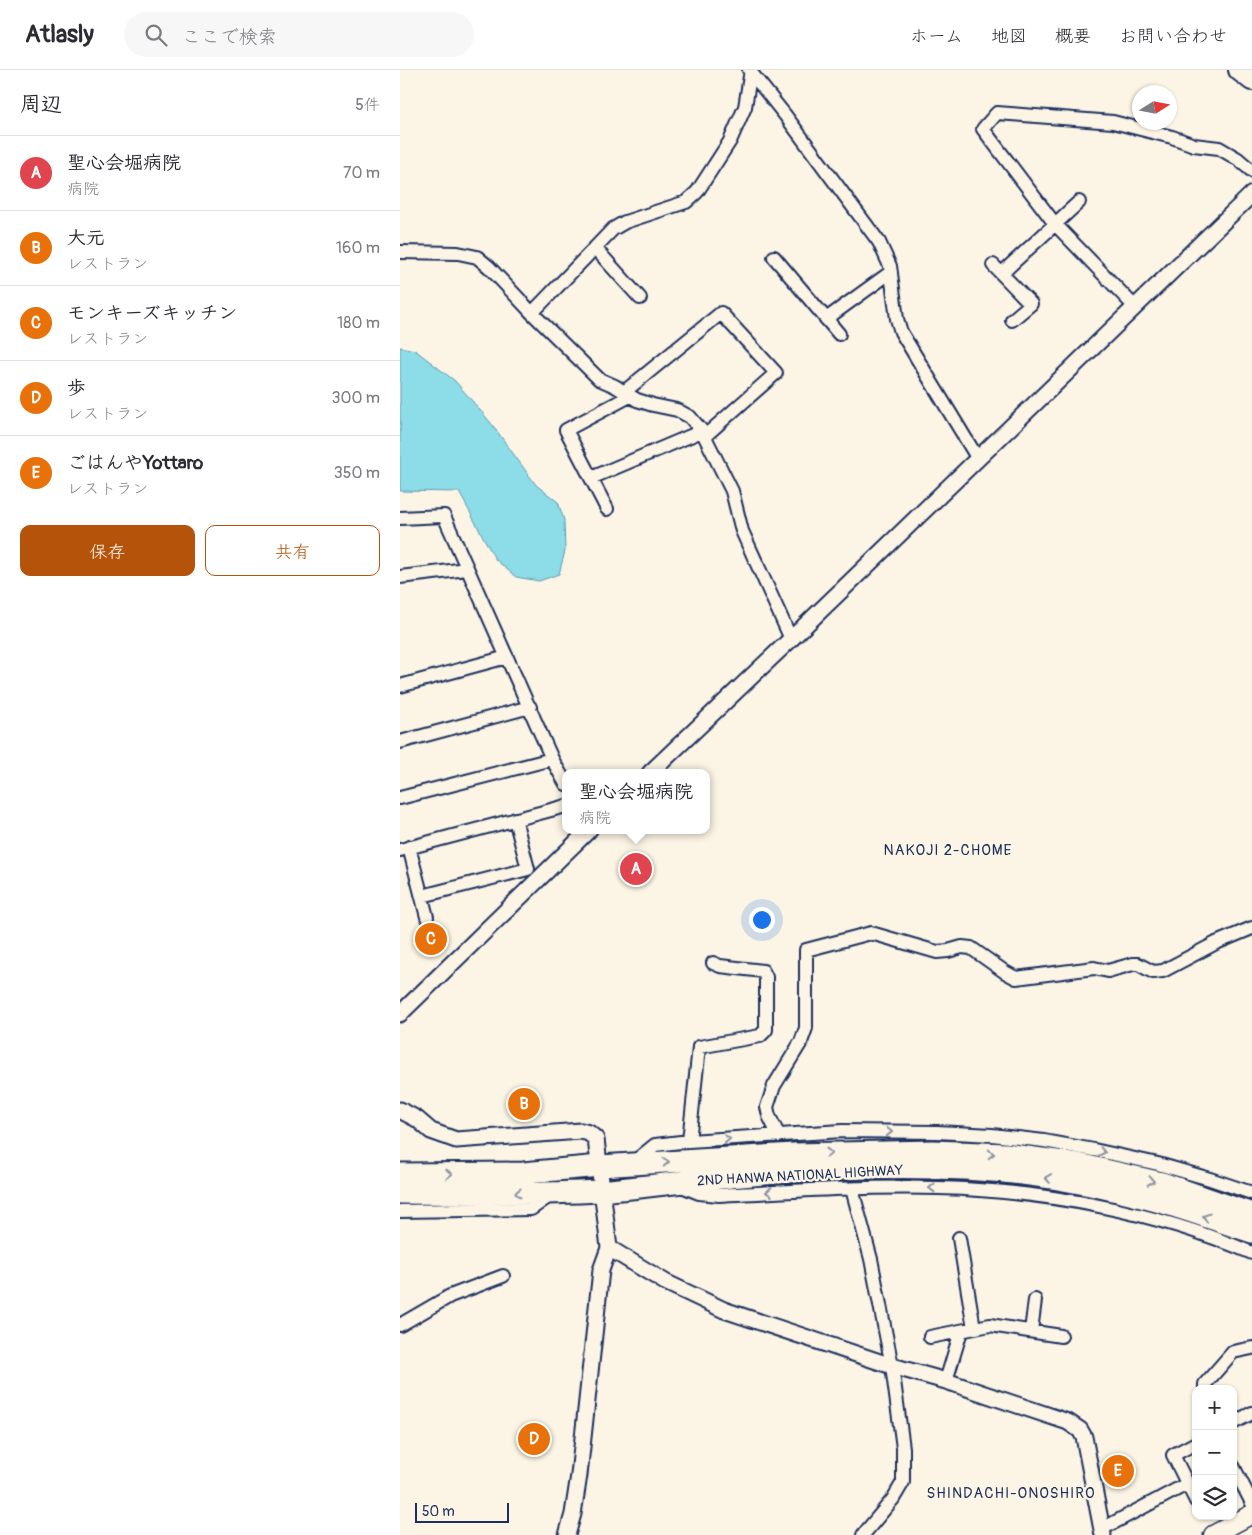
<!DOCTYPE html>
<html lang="ja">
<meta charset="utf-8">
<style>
body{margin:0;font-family:Pangolin,"Klee One",sans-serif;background:#f7f7f7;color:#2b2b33}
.controls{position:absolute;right:15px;bottom:15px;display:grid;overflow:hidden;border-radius:10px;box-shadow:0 1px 4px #0004}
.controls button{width:45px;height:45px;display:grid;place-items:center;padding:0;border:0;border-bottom:1px solid #e1e1e2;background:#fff;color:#2b2b33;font:25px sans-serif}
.compass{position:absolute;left:732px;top:15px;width:45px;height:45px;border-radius:50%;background:#fff;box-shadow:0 1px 4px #0004;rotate:79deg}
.scale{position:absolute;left:15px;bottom:12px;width:94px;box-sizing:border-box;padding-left:5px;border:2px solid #1b2f5e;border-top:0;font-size:14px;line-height:18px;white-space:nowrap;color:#1b2f5e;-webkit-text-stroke:4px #fcf5e5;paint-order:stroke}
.you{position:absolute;left:361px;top:849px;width:18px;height:18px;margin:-12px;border:4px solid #fff;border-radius:50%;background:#1a73e8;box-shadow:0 0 0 8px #1a73e833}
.badge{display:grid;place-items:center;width:32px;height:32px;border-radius:50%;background:#b45309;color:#fff;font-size:16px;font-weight:700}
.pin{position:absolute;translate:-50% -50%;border:2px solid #fff;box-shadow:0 1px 5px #0006}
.popup{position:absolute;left:162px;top:699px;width:148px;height:65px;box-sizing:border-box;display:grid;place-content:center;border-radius:10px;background:#fff;filter:drop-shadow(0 1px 4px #0005);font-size:16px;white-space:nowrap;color:#7c7c81}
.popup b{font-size:19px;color:#2b2b33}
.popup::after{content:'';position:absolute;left:50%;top:100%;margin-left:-10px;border:10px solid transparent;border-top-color:#fff}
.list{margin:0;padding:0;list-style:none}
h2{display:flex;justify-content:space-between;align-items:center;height:65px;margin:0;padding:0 20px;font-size:21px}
h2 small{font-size:16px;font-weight:400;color:#7c7c81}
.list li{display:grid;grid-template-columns:32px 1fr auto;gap:15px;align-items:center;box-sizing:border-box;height:75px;padding:0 20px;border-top:1px solid #e1e1e2}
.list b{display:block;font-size:19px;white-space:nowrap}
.list p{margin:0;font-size:16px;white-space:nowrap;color:#7c7c81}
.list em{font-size:16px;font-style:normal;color:#7c7c81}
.actions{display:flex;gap:10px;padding:15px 20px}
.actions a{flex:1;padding:11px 0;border:1px solid #b45309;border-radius:10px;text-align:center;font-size:18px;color:#b45309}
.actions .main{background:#b45309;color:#fff}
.icon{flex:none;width:28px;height:28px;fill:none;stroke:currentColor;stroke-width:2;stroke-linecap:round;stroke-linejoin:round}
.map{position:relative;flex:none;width:852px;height:1465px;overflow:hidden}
header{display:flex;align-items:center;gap:30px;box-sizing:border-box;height:70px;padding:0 25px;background:#fff;border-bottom:1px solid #e1e1e2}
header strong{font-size:24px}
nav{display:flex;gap:28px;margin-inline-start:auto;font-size:18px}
.search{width:350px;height:45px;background:#f7f7f7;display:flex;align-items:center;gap:12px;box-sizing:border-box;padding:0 18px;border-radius:28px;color:#7c7c81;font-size:19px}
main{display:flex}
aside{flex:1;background:#fff}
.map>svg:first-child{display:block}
.water{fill:#8cdde7;stroke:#5f97b0}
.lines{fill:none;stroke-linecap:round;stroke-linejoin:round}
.minor-casing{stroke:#1b2f5e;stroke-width:16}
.tertiary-casing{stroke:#1b2f5e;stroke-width:19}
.secondary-casing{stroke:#1b2f5e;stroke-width:21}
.primary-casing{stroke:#1b2f5e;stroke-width:24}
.trunk-casing{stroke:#1b2f5e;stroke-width:25}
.minor{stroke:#fcf5e5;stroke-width:12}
.tertiary{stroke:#fcf5e5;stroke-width:15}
.secondary{stroke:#fcf5e5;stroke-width:18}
.primary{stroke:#fcf5e5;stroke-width:20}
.trunk{stroke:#fcf5e5;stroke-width:21}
.oneway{stroke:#8c92a2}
.labels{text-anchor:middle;stroke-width:4.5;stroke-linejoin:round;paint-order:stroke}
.street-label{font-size:14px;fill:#1b2f5e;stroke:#fcf5e5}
.neighbourhood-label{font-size:15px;letter-spacing:1px;fill:#1b2f5e;stroke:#fcf5e5}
</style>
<header>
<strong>Atlasly</strong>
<div class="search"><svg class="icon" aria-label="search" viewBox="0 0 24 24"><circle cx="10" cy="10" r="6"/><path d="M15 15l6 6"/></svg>ここで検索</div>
<nav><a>ホーム</a><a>地図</a><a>概要</a><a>お問い合わせ</a></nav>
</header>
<main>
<aside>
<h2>周辺<small>5件</small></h2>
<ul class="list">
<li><span class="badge" style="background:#e0444e">A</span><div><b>聖心会堀病院</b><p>病院</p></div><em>70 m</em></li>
<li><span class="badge" style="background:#e8710a">B</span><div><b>大元</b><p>レストラン</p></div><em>160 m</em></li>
<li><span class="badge" style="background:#e8710a">C</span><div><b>モンキーズキッチン</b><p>レストラン</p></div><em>180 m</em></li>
<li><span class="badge" style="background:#e8710a">D</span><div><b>歩</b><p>レストラン</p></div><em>300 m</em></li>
<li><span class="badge" style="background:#e8710a">E</span><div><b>ごはんやYottaro</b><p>レストラン</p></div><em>350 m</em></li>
</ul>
<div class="actions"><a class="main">保存</a><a>共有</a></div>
</aside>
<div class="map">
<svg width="852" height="1465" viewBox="0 0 852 1465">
<rect width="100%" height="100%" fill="#fcf5e5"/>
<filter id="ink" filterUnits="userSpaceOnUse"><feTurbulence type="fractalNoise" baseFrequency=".02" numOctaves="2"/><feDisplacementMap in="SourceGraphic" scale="10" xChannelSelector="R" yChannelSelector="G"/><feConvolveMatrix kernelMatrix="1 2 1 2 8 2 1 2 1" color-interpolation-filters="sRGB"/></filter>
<g filter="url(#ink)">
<!-- water -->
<path class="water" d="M0 277 15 280 55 311 91 353 136 415 158 432 164 450 165 481 159 504 139 511 116 507 95 489 59 422 0 421Z"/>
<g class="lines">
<!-- minor casing -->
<g class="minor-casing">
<path id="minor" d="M349 0 385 45 479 172 490 196 497 249 501 262 578 389
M195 178 240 228
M0 182 58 183 77 187 89 197 132 243 199 309 215 316 237 330 253 335 277 340 290 347 302 361 332 421 342 461 391 569
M374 187 439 264
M593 195 631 234 612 250
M602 203 679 132
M735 237 655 154 583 59 597 43 713 52 772 67 794 75 819 78 838 89 852 101
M132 243 213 159 225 152 286 132 297 122 330 71 345 37 351 0
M426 249 491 202
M224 322 321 243 376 303 305 366
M191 408 302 361
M207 439 166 360 230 326
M0 448 44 446 152 689 166 714
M0 507 67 499
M0 616 107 587
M0 672 130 637
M0 728 152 689
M9 777 27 847
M0 780 166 736
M22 826 128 799 115 749
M379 1066 369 1046 367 1037 374 1016 401 972 406 958V880L471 863 537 882 548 881 562 877 571 878 605 902 616 908 694 898 708 901 733 894H738L753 902 763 901 816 873 852 858
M289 1071 299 977 360 966 366 960V907L363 901 320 896 313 893
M234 1092 255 1075 289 1071 442 1061 537 1062 592 1065 644 1071 694 1080 758 1094 810 1109 852 1123
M279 1115 299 1123 319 1125C392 1121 466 1116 539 1118 644 1121 755 1141 852 1183
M452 1119 471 1189 492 1296 503 1378V1412L493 1429 463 1465
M0 1141 131 1139 151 1125
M559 1168 574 1258
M0 1255 50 1226 103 1206
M631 1261 635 1230
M530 1267 590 1255 661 1266
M546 1311 561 1261
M805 1319V1314L833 1282 852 1278
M833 1353 852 1343
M796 1373 773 1385 796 1431
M833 1396 852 1433
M702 1459 787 1414"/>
</g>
<!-- tertiary casing -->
<g class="tertiary-casing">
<path id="tertiary" d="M250 703 391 569 852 124
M0 944 189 760
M0 1040 17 1049 31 1061 56 1070 181 1061 189 1063 196 1069 209 1178 201 1200 179 1405 173 1444 167 1465
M209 1178 265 1212 324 1240 492 1296 546 1311 668 1352 680 1360 684 1367 703 1465"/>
</g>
<!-- secondary casing -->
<g class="secondary-casing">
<path id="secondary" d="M813 1465 852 1444"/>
</g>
<!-- primary casing -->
<g class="primary-casing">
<path id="primary" d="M839 0 852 10"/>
</g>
<!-- trunk casing -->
<g class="trunk-casing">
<path id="trunk" d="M0 1104 123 1103 200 1096 394 1084 533 1081 606 1084 678 1094 762 1113 852 1144
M0 1123C66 1123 133 1125 199 1121 246 1117 294 1110 341 1106 433 1097 529 1093 622 1104 667 1109 713 1119 757 1131 789 1140 821 1152 852 1162"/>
</g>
<!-- minor -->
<use href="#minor" class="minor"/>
<!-- tertiary -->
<use href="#tertiary" class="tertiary"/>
<!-- secondary -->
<use href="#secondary" class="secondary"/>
<!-- primary -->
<use href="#primary" class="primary"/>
<!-- trunk -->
<use href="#trunk" class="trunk"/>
</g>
<!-- one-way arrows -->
<defs><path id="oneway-chevron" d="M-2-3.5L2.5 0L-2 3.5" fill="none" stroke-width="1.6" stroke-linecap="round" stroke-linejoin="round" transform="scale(1.25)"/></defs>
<g class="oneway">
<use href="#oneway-chevron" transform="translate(489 1062) rotate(1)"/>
<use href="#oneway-chevron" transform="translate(327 1069) rotate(-3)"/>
<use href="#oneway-chevron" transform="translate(702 1082) rotate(12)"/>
<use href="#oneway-chevron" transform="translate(429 1083) rotate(-1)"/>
<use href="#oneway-chevron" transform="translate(591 1084) rotate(2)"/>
<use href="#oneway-chevron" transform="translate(266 1092) rotate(-4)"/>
<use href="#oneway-chevron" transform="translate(49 1104) rotate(-1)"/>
<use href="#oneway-chevron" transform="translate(648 1108) rotate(-171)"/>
<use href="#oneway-chevron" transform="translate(751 1111) rotate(12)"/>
<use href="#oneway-chevron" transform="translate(532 1118) rotate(180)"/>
<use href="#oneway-chevron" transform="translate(369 1122) rotate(177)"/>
<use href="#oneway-chevron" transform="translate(118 1123) rotate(-180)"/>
<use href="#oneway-chevron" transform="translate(806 1147) rotate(-162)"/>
</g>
</g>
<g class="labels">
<!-- street labels -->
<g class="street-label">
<text transform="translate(400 1105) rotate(-3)" y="5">2ND HANWA NATIONAL HIGHWAY</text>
</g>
<!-- neighbourhood labels -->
<g class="neighbourhood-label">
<text x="548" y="785">NAKOJI 2-CHOME</text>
<text x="611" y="1428">SHINDACHI-ONOSHIRO</text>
</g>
</g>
</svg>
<div class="controls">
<button>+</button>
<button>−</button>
<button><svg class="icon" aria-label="layers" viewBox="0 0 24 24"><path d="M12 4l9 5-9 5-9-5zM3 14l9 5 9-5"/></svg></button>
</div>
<svg class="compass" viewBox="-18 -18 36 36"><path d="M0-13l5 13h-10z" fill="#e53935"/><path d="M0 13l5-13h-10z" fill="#7c7c81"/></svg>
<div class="scale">50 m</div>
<div class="you"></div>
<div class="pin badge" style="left:236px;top:799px;background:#e0444e">A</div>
<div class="popup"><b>聖心会堀病院</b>病院</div>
<div class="pin badge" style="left:124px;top:1034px;background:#e8710a">B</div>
<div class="pin badge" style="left:31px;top:869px;background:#e8710a">C</div>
<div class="pin badge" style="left:134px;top:1369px;background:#e8710a">D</div>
<div class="pin badge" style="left:718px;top:1401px;background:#e8710a">E</div>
</div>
</main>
